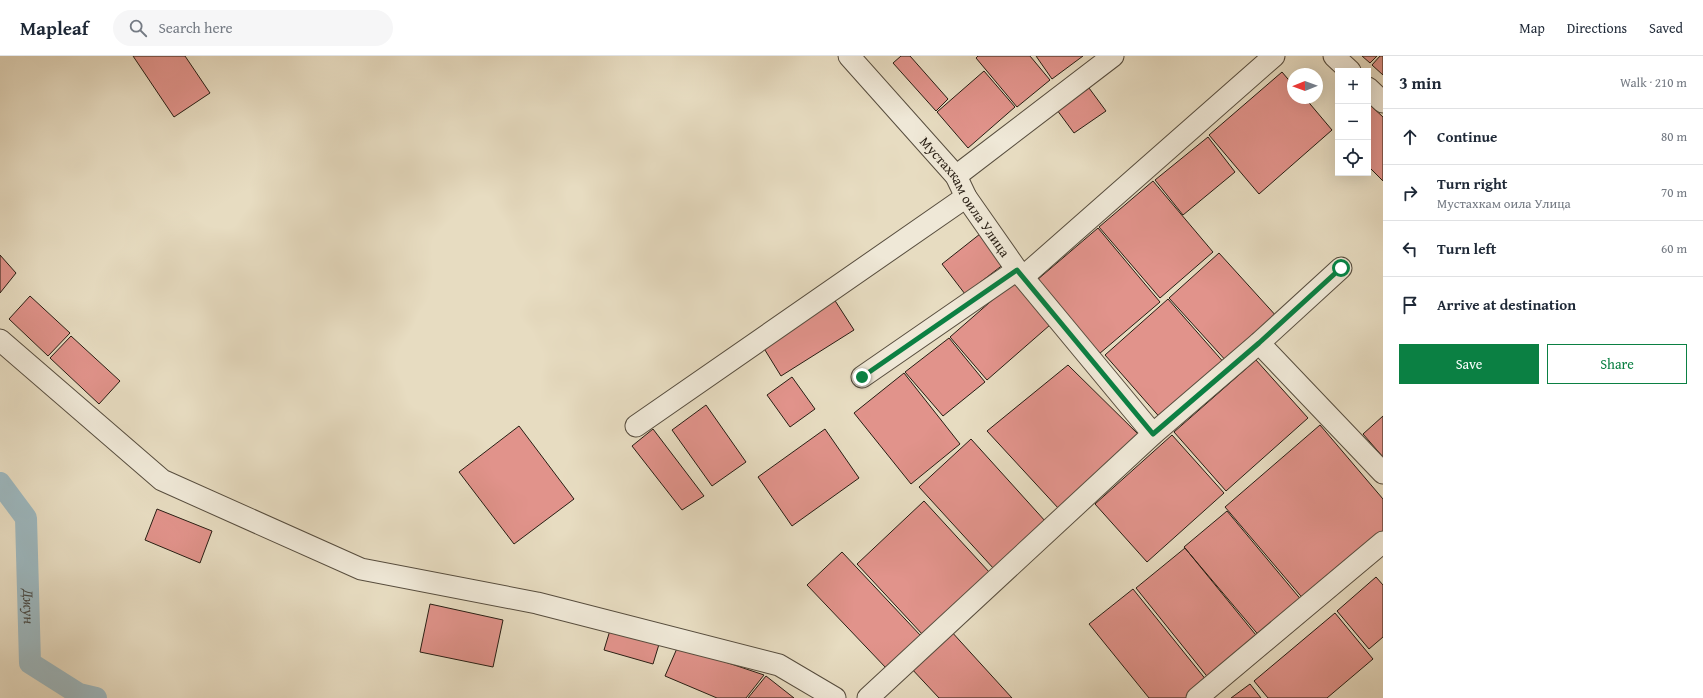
<!DOCTYPE html>
<meta charset="utf-8">
<style>
body{margin:0;font-family:"Gentium Book Plus",serif;background:#f6f6f7;color:#1f2937}
.controls{position:absolute;right:12px;top:12px;display:grid;overflow:hidden;border-radius:0px;box-shadow:0 4px 16px #0002}
.controls button{width:36px;height:36px;display:grid;place-items:center;padding:0;border:0;border-bottom:1px solid #e0e1e3;background:#fff;color:#1f2937;font:20px sans-serif}
.compass{position:absolute;left:1287px;top:12px;width:36px;height:36px;border-radius:50%;background:#fff;box-shadow:0 4px 16px #0002;rotate:269deg}
.stop{position:absolute;width:12px;height:12px;margin:-9px;border:3px solid #0b8043;border-radius:50%;background:#fff}
.stop.end{background:#0b8043;border-color:#fff;box-shadow:0 1px 4px #0008}
.list{margin:0;padding:0;list-style:none}
h2{display:flex;justify-content:space-between;align-items:center;height:52px;margin:0;padding:0 16px;font-size:17px}
h2 small{font-size:13px;font-weight:400;color:#747a83}
.list li{display:grid;grid-template-columns:26px 1fr auto;gap:12px;align-items:center;box-sizing:border-box;height:56px;padding:0 16px;border-top:1px solid #e0e1e3}
.list b{display:block;font-size:15px;white-space:nowrap}
.list p{margin:0;font-size:13px;white-space:nowrap;color:#747a83}
.list em{font-size:13px;font-style:normal;color:#747a83}
.actions{display:flex;gap:8px;padding:12px 16px}
.actions a{flex:1;padding:9px 0;border:1px solid #0b8043;border-radius:0px;text-align:center;font-size:14px;color:#0b8043}
.actions .main{background:#0b8043;color:#fff}
.icon{flex:none;width:22px;height:22px;fill:none;stroke:currentColor;stroke-width:2;stroke-linecap:round;stroke-linejoin:round}
.map{position:relative;flex:none;width:1383px;height:642px;overflow:hidden}
header{display:flex;align-items:center;gap:24px;box-sizing:border-box;height:56px;padding:0 20px;background:#fff;border-bottom:1px solid #e0e1e3}
header strong{font-size:19px}
nav{display:flex;gap:22px;margin-inline-start:auto;font-size:14px}
.search{width:280px;height:36px;background:#f6f6f7;display:flex;align-items:center;gap:10px;box-sizing:border-box;padding:0 14px;border-radius:22px;color:#747a83;font-size:15px}
main{display:flex}
aside{flex:1;background:#fff}
.map>svg:first-child{display:block}
.lines{fill:none;stroke-linecap:round;stroke-linejoin:round}
.canal{stroke:#9db8bf;stroke-width:22}
.building{fill:#e1938b;stroke:#271d13}
.street-casing{stroke:#574d3e;stroke-width:23}
.street{stroke:#efe8d7;stroke-width:21}
.route{stroke:#0b8043;stroke-width:5}
.labels{text-anchor:middle;stroke-width:3.5;stroke-linejoin:round;paint-order:stroke}
.street-label{font-size:14px;fill:#271d13;stroke:#efe8d7}
.water-label{font-size:15px;font-style:italic;fill:#4a4c47;stroke:#efe8d7}
</style>
<header>
<strong>Mapleaf</strong>
<div class="search"><svg class="icon" aria-label="search" viewBox="0 0 24 24"><circle cx="10" cy="10" r="6"/><path d="M15 15l6 6"/></svg>Search here</div>
<nav><a>Map</a><a>Directions</a><a>Saved</a></nav>
</header>
<main>
<div class="map">
<svg width="1383" height="642" viewBox="0 0 1383 642">
<rect width="100%" height="100%" fill="#e7dcc1"/>
<filter id="stains"><feTurbulence type="fractalNoise" baseFrequency=".005" numOctaves="4"/><feColorMatrix values="0 0 0 0 .2 0 0 0 0 .09 0 0 0 0 .02 0 0 0 .5 -.17"/></filter>
<radialGradient id="worn" r=".72"><stop offset=".6" stop-color="#630" stop-opacity="0"/><stop offset="1" stop-color="#630" stop-opacity=".3"/></radialGradient>
<g class="lines">
<!-- canal -->
<path class="canal" id="s1" d="M0 427 26 462 30 607 79 638 96 642"/>
</g>
<!-- building -->
<path class="building" d="M133 0H185L210 37 174 61Z
M901 0H910L948 43 936 55 893 7Z
M978 0H1030L1050 24 1017 51 976 2Z
M1036 0H1083L1052 23Z
M1362 0H1377L1370 7Z
M1380 0H1383V19L1372 9Z
M984 15 1015 51 968 92 937 56Z
M1282 16 1293 29V42H1305L1332 74 1259 138 1209 79Z
M1089 32 1106 55 1074 77 1057 54Z
M1370 49 1383 61V125L1368 110V51Z
M1208 81 1235 116 1183 159 1155 124Z
M1153 125 1213 196 1160 242 1099 171Z
M1098 172 1160 246 1099 298 1037 224Z
M980 178 1004 208 965 238 942 208Z
M1219 197 1278 262 1228 307 1169 242Z
M0 199 16 217 0 237Z
M1013 226 1050 269 987 324 950 281Z
M30 240 70 277 48 300 9 263Z
M832 240 854 274 781 320 760 286Z
M1168 243 1226 309 1163 365 1105 299Z
M71 280 120 325 99 348 50 302Z
M949 282 985 326 943 360 905 316Z
M1256 304 1308 362 1226 435 1174 376Z
M1068 309 1140 380 1059 453 987 375Z
M904 317 960 388 911 428 854 357Z
M792 321 815 353 790 371 767 339Z
M706 349 746 406 712 430 672 374Z
M1383 360V401L1363 378Z
M1320 369 1383 443V478L1305 545 1225 451Z
M519 370 574 443 514 488 459 416Z
M653 373 704 440 682 454 632 390Z
M825 373 859 422 792 470 758 421Z
M1172 379 1224 437 1147 506 1095 448Z
M971 383 1046 466 994 513 919 431Z
M924 445 990 517 923 579 857 508Z
M157 453 212 475 200 507 145 484Z
M1227 455 1303 546 1261 582 1184 491Z
M1185 492 1260 584 1210 624 1136 532Z
M842 496 921 580 887 613 807 529Z
M1376 521 1383 529V581L1369 593 1337 555Z
M1133 533 1207 625 1187 642H1149L1089 568Z
M430 548 503 564 493 611 420 596Z
M1335 557 1373 603 1327 642H1268L1254 625Z
M611 571 660 585 653 608 604 594Z
M950 574 1012 642H939L910 611Z
M678 590 764 619 746 642H717L665 620Z
M766 620 794 642H748Z
M1250 628 1261 642H1231Z"/>
<g class="lines">
<!-- street casing -->
<g class="street-casing">
<g id="street">
<path id="s2" d="M849 0 956 120 966 141 1017 214 1153 378"/>
<path d="M1334 0 1350 15"/>
<path d="M1368 32 1383 46"/>
<path d="M956 120 1113 0"/>
<path d="M1023 221 1274 0"/>
<path d="M0 284 162 424 361 513 537 547 779 609 835 642"/>
<path d="M1259 287 1383 417"/>
<path d="M862 321 1017 214"/>
<path d="M636 370 966 141"/>
<path d="M868 642 1153 378 1259 287 1341 212"/>
<path d="M1197 642 1383 486"/>
</g>
</g>
<!-- street -->
<use href="#street" class="street"/>
</g>
<g class="lines">
<!-- route -->
<path class="route" d="M862 321 1017 214 1153 378 1259 287 1341 212"/>
</g>
<g class="labels">
<!-- street labels -->
<g class="street-label">
<text dy="5" stroke="none"><textPath href="#s2" startOffset="183">Мустахкам оила Улица</textPath></text>
</g>
<!-- water labels -->
<g class="water-label">
<text dy="5" stroke="none"><textPath href="#s1" startOffset="132">Джун</textPath></text>
</g>
</g>
<rect width="100%" height="100%" filter="url(#stains)"/>
<rect width="100%" height="100%" fill="url(#worn)"/>
</svg>
<div class="controls">
<button>+</button>
<button>−</button>
<button><svg class="icon" aria-label="locate" viewBox="0 0 24 24"><circle cx="12" cy="12" r="6"/><path d="M12 2v4M12 18v4M2 12h4M18 12h4"/></svg></button>
</div>
<svg class="compass" viewBox="-18 -18 36 36"><path d="M0-13l5 13h-10z" fill="#e53935"/><path d="M0 13l5-13h-10z" fill="#747a83"/></svg>
<div class="stop" style="left:1341px;top:212px"></div>
<div class="stop end" style="left:862px;top:321px"></div>
</div>
<aside>
<h2>3 min<small>Walk · 210 m</small></h2>
<ul class="list">
<li><svg class="icon" aria-label="ahead" viewBox="0 0 24 24"><path d="M12 20V5M6 11l6-6 6 6"/></svg><div><b>Continue</b></div><em>80 m</em></li>
<li><svg class="icon" aria-label="right" viewBox="0 0 24 24"><path d="M7 20v-9h11M14 6l5 5-5 5"/></svg><div><b>Turn right</b><p>Мустахкам оила Улица</p></div><em>70 m</em></li>
<li><svg class="icon" aria-label="left" viewBox="0 0 24 24"><path d="M17 20v-9H6M10 6l-5 5 5 5"/></svg><div><b>Turn left</b></div><em>60 m</em></li>
<li><svg class="icon" aria-label="arrive" viewBox="0 0 24 24"><path d="M6 21V4h12l-3 4 3 4H6"/></svg><div><b>Arrive at destination</b></div></li>
</ul>
<div class="actions"><a class="main">Save</a><a>Share</a></div>
</aside>
</main>
